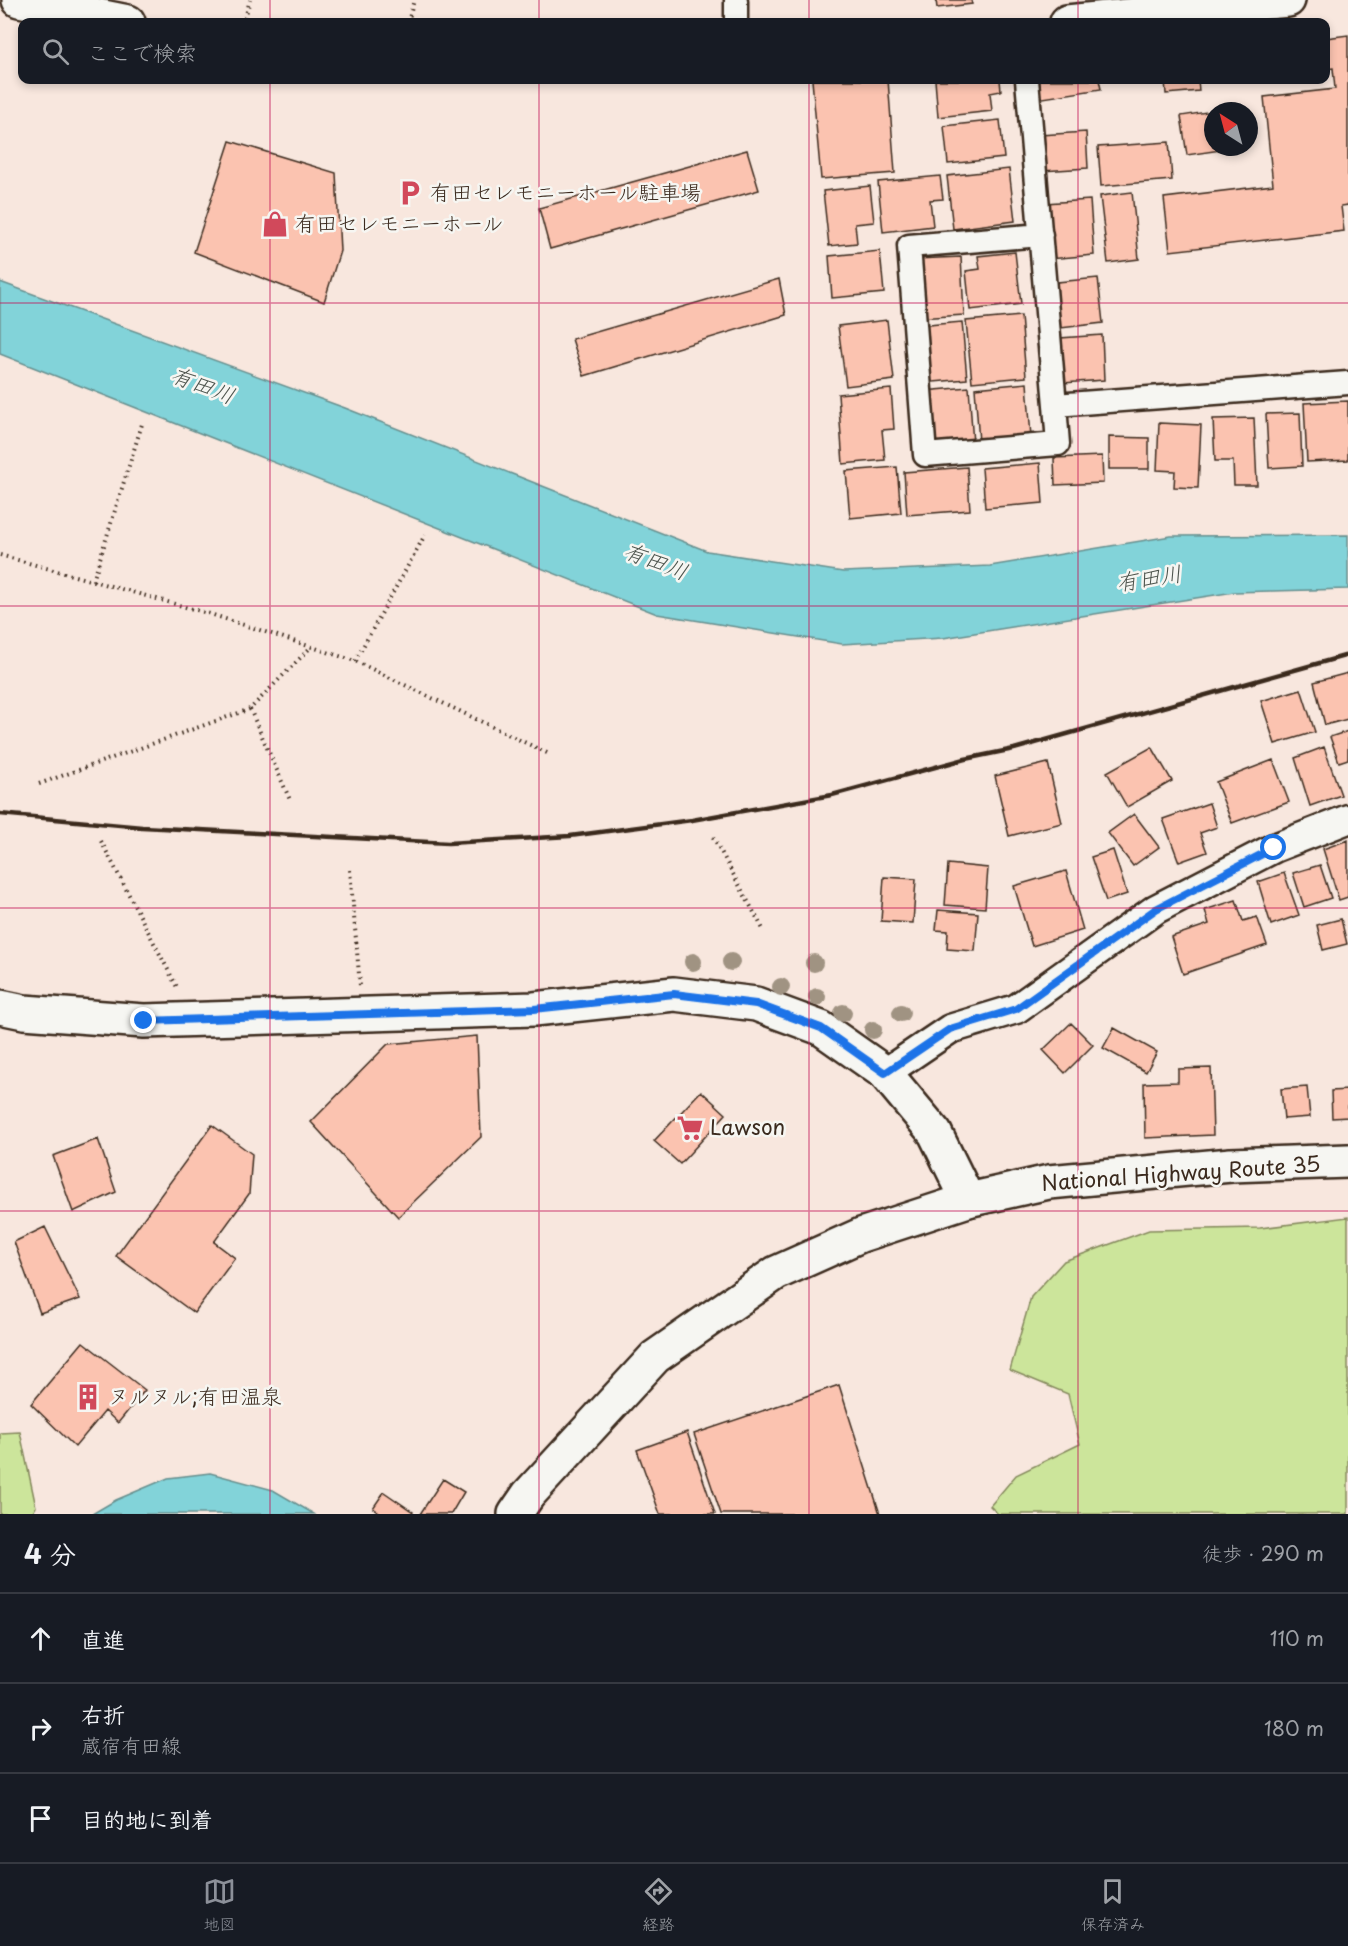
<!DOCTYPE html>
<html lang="ja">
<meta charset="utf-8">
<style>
body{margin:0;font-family:"Playpen Sans","Klee One",sans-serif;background:#242831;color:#f1f3f6}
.compass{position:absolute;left:1204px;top:102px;width:54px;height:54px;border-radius:50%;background:#171b24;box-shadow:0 3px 9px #0003;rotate:324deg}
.stop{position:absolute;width:18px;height:18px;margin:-14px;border:4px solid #1a73e8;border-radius:50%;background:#fff}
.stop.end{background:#1a73e8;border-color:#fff;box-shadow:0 2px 6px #0008}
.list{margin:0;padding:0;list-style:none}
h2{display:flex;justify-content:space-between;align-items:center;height:78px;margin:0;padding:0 24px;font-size:26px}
h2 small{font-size:20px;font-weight:400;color:#9ea1a6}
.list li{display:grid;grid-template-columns:39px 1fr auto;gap:18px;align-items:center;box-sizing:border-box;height:90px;padding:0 24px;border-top:2px solid #363941}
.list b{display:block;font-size:22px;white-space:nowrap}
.list p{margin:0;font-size:20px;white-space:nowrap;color:#9ea1a6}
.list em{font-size:20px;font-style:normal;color:#9ea1a6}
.icon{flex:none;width:33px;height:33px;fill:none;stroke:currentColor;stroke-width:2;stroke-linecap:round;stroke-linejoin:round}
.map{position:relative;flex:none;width:1348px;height:1514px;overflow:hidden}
.search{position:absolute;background:#171b24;box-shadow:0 3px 9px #0003;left:18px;right:18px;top:18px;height:66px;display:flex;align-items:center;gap:15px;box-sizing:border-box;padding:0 21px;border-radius:12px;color:#9ea1a6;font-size:22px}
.sheet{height:348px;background:#171b24}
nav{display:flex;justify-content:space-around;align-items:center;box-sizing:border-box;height:84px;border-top:2px solid #363941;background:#171b24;font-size:16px;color:#9ea1a6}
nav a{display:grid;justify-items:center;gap:3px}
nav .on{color:#8c9099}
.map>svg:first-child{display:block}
.green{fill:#cce59b;stroke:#84885c;stroke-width:1.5}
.water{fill:#82d3d9;stroke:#668f8e;stroke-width:1.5}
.building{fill:#fbc3b0;stroke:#3b2a1e;stroke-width:1.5}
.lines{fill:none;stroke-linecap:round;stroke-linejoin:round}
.minor-casing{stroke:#3b2a1e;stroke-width:27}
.tertiary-casing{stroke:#3b2a1e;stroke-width:33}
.secondary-casing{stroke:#3b2a1e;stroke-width:38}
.trunk-casing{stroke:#3b2a1e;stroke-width:38}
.path{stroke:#3b2a1e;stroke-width:4;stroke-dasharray:1.5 4.5;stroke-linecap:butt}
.minor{stroke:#f6f6f2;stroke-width:22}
.tertiary{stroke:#f6f6f2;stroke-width:28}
.secondary{stroke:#f6f6f2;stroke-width:33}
.trunk{stroke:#f6f6f2;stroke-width:33}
.rail{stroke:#3b2a1e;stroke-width:4.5}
.tree{fill:#a09382}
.route{stroke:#1a73e8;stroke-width:8}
.grid{fill:none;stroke:#c2185b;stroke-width:1.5;stroke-opacity:0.55}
.labels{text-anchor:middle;stroke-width:5;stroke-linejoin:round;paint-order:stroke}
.poi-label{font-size:21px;fill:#3b2a1e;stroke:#f6f6f2;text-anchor:start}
.street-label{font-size:21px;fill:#3b2a1e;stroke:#f6f6f2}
.water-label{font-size:22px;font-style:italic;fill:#4d544d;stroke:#f6f6f2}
</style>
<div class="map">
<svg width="1348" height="1514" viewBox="0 0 1348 1514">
<rect width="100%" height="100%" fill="#f8e7de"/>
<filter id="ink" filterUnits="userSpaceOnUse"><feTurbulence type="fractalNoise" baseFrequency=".0167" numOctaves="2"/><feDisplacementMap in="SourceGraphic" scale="12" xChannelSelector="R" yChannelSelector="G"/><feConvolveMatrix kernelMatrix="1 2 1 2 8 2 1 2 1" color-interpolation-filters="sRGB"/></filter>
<g filter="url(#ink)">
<!-- green -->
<path class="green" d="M1348 1217V1514H998L990 1506 1016 1475 1080 1444 1068 1394 1010 1370 1031 1297 1064 1261 1149 1230 1260 1228Z
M20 1432 36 1507 32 1514H0V1433Z"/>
<!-- water -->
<path class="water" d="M0 282 345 408 707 551 843 572 990 566 1171 536 1348 535V589L1234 592 943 638 842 644 657 614 0 354Z
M210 1473 273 1490 314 1514H92L116 1500 168 1478Z"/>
<!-- building -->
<path class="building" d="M936 0H971L972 4 937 8Z
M1348 35V205L1341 206 1344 231 1170 251 1164 198 1273 185 1264 97 1335 89 1333 68 1326 69V38Z
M812 80H888L895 173 821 179Z
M935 80H1000L1001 91 990 93 992 111 938 117Z
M1035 80H1099L1101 89 1037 99Z
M1165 80H1198L1199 91 1166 94Z
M1238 107 1239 111H1213V147H1241L1187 155 1181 116Z
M1000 120 1004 158 948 164 944 126Z
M1086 132 1088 168 1042 171 1040 135Z
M230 141 336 173 340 251 324 302 194 252Z
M1169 142 1172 180 1101 186 1098 147Z
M747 150 759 190 550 249 539 208Z
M1009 169 1015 221 953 229 947 176Z
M940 176 943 199 930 200 933 226 883 232 878 182Z
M870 186 874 222 855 224 857 243 829 246 823 191Z
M1132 192 1139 259 1108 263 1100 196Z
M1090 200 1094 255 1049 259 1045 203Z
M880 251 884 293 832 298 829 256Z
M1015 252 1021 304 970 310 966 271 980 269 978 256Z
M961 257 964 315 919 318 916 259Z
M1098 278 1103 323 1052 329 1047 283Z
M779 279 786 315 584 376 572 339Z
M1021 316 1026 377 972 382 966 321Z
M887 320 894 380 846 386 838 326Z
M962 322 967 379 922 383 917 326Z
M1102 335 1104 380 1063 383 1060 338Z
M1027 383 1031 437 979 442 975 388Z
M969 387 973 444 928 448 924 391Z
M891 389 894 429 882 430 885 460 843 464 838 394Z
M1348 401V460L1307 462 1304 403Z
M1300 413 1302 466 1269 468 1266 414Z
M1254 418 1257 485H1234L1233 461H1215L1213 419Z
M1159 423 1201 425 1198 488 1174 487 1175 471 1157 470Z
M1109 437 1149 438V469H1109Z
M1102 456 1103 483 1055 485 1054 458Z
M1040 463 1043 503 985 508 982 468Z
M897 467 901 513 850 518 846 471Z
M967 467 970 510 907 515 904 472Z
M1348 673V719L1325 725 1314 682Z
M1301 689 1315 732 1275 744 1261 701Z
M1348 731V759L1339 762 1330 737Z
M1152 747 1172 781 1127 807 1107 772Z
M1324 747 1341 795 1310 806 1295 758Z
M1273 760 1289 802 1232 823 1216 782Z
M1048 763 1062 823 1009 836 995 776Z
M1209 803 1217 827 1200 833 1207 852 1179 862 1163 819Z
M1134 814 1159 847 1133 866 1108 833Z
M1348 840V897L1339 900 1323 849Z
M1113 850 1127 894 1106 901 1091 857Z
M948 864 988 868 985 908 945 905Z
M1320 865 1331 898 1304 907 1293 873Z
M1066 871 1083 930 1032 946 1014 886Z
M1284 873 1299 915 1271 925 1258 882Z
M884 877 916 879 913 923 881 921Z
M1236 900 1243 921 1257 917 1267 945 1183 974 1171 937 1209 924 1205 910Z
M938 910 978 913 975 951 947 949 948 931 936 930Z
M1341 919 1347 944 1323 950 1317 925Z
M1071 1023 1093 1045 1065 1073 1043 1050Z
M1114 1028 1157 1052 1146 1072 1103 1048Z
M477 1036 481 1137 398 1217 311 1122 388 1044Z
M1211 1068 1213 1135 1145 1138 1144 1083 1178 1082V1069Z
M1307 1087 1310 1117 1284 1119 1281 1089Z
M1348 1090V1117L1332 1118 1331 1091Z
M701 1091 726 1114 680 1164 654 1141Z
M212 1125 252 1154 249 1194 214 1242 235 1258 194 1313 116 1256Z
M98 1139 116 1192 73 1212 53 1156Z
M45 1227 80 1299 40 1313 14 1242Z
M83 1342 145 1390 118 1423 105 1411 75 1447 31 1404Z
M839 1385 880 1514H721L694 1434Z
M687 1432 715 1514H660L637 1450Z
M443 1479 464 1492 451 1514H420Z
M384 1492 413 1512 412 1514H382L373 1508Z"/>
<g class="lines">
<!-- minor casing -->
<g class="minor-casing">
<path id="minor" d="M736 22V0
M1027 80 1055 405 1348 383
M1041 235 909 246 925 455 1058 444 1055 405"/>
</g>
<!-- tertiary casing -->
<g class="tertiary-casing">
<path id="tertiary" d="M885 1073 950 1029 1016 1009 1156 909 1274 848 1348 819"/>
</g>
<!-- secondary casing -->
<g class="secondary-casing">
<path id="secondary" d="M19 0 128 22
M1067 22 1288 0
M0 1007 24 1012 144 1021 534 1009 674 994 756 1004 821 1028 885 1073 935 1133 968 1200"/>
</g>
<!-- trunk casing -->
<g class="trunk-casing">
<path id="trunk" d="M515 1514 528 1495 655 1357 776 1273 861 1235 968 1200 1049 1182 1231 1165 1348 1161"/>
</g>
<!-- path -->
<path class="path" d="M245 18 250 0
M408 22 414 0
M0 555 207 613 355 661 549 754
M93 581 143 421
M355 661 425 535
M250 709 290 800
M39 784 250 709 311 647
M713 837 763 929
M101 841 178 989
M350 870 360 986"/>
<!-- minor -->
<use href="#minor" class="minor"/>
<!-- tertiary -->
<use href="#tertiary" class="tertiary"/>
<!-- secondary -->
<use href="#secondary" class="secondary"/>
<!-- trunk -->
<use href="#trunk" class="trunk"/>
<!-- rail -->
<path class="rail" d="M0 814 142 827 448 843 570 836 692 820 832 795 965 759 1014 749 1348 655"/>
</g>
<!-- trees -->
<g class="tree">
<circle cx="693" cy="962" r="9"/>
<circle cx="731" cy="962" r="9"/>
<circle cx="814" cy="963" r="9"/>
<circle cx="781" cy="987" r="9"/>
<circle cx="817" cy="997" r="9"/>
<circle cx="843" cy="1013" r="9"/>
<circle cx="901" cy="1013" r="9"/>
<circle cx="873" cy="1030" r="9"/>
</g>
</g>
<g class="lines" filter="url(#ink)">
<!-- route -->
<path class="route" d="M144 1021 534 1009 674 994 756 1004 821 1028 885 1073 950 1029 1016 1009 1156 909 1274 848"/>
</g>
<!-- grid -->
<path class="grid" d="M270 0V22M539 0V22M809 0V22M1078 0V22M270 80V1514M539 80V1514M809 80V1514M1078 80V1514M0 303H1348M0 606H1348M0 908H1348M0 1211H1348"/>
<!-- icons -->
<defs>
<g id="parking-bare" transform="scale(2.07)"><path d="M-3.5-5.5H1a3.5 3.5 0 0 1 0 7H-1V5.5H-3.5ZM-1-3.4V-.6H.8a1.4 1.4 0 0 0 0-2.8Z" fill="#d1495b" stroke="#f6f6f2" stroke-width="2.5" paint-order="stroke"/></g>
<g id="shop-bare" transform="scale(2.07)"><path d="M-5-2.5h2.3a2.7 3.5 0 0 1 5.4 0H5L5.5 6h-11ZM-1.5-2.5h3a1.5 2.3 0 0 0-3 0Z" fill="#d1495b" stroke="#f6f6f2" stroke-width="2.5" paint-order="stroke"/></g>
<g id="supermarket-bare" transform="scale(2.07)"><path d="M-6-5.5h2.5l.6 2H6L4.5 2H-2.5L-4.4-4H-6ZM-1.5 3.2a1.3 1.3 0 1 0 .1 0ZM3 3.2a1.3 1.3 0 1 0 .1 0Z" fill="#d1495b" stroke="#f6f6f2" stroke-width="2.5" paint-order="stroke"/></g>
<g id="building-bare" transform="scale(2.07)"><path d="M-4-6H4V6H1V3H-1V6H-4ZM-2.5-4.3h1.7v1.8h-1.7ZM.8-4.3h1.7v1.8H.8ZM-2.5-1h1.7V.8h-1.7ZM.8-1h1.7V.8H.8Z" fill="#d1495b" stroke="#f6f6f2" stroke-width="2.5" paint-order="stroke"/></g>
</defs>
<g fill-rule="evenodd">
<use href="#parking-bare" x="410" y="193"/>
<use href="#shop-bare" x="275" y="224"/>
<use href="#supermarket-bare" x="690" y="1128"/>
<use href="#building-bare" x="88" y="1397"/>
</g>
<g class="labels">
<!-- poi labels -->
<g class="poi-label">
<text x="430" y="200">有田セレモニーホール駐車場</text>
<text x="295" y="231">有田セレモニーホール</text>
<text x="710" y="1135">Lawson</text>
<text x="108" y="1404">ヌルヌル;有田温泉</text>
</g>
<!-- street labels -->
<g class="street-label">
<text transform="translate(1181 1174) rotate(-4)" y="7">National Highway Route 35</text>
</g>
<!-- water labels -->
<g class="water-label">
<text transform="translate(203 385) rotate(21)" y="8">有田川</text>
<text transform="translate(656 561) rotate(21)" y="8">有田川</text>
<text transform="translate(1149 578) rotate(-9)" y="8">有田川</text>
</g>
</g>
</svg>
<svg class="compass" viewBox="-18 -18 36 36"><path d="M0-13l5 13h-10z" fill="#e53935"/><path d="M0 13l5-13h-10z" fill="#9ea1a6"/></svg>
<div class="stop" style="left:1274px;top:848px"></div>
<div class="stop end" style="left:144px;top:1021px"></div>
<div class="search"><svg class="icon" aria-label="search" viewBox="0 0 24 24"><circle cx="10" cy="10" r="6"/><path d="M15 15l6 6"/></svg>ここで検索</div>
</div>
<section class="sheet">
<h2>4 分<small>徒歩 · 290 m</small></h2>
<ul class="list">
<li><svg class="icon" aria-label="ahead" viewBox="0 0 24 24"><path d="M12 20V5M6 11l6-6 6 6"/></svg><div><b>直進</b></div><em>110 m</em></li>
<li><svg class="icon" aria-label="right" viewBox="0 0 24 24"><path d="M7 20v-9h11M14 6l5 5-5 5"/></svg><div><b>右折</b><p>蔵宿有田線</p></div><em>180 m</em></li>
<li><svg class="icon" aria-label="arrive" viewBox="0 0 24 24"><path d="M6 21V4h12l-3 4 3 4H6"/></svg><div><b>目的地に到着</b></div></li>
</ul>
</section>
<nav>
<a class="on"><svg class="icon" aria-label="map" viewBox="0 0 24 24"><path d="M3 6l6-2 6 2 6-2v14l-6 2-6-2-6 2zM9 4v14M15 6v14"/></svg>地図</a>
<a><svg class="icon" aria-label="directions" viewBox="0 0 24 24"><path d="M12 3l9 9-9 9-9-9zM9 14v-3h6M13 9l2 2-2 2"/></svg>経路</a>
<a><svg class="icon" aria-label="saved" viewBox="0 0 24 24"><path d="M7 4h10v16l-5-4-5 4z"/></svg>保存済み</a>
</nav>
